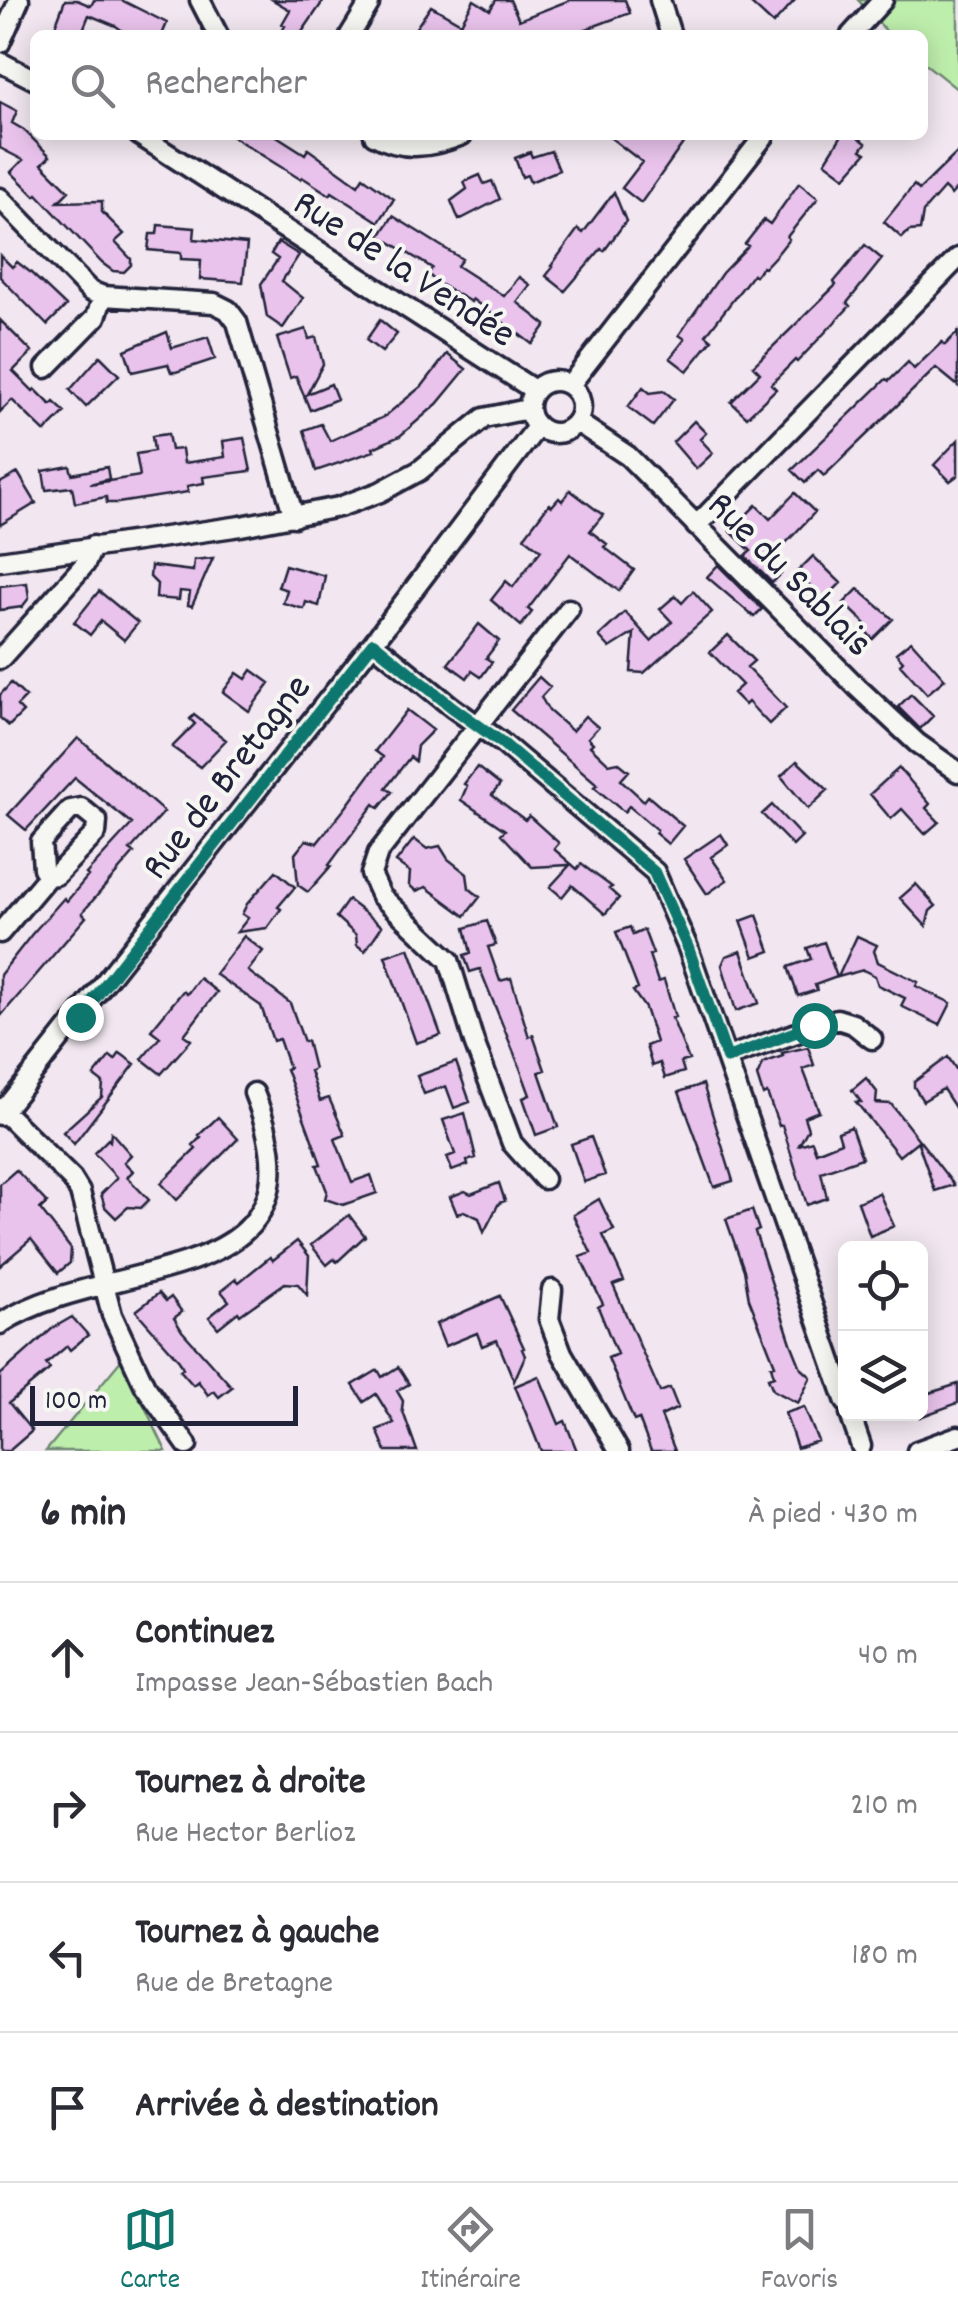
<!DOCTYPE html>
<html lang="fr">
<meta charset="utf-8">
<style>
body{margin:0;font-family:Dekko,sans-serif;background:#f7f7f7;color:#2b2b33}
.controls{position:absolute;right:30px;bottom:30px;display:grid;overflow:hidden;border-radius:15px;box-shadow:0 5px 25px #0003}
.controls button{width:90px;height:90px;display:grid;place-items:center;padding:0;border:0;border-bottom:2px solid #e1e1e2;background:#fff;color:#2b2b33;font:50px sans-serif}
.scale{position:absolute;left:30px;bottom:25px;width:268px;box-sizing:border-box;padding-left:10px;border:5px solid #22223b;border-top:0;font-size:28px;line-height:35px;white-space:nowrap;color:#22223b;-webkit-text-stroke:8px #f6f6f2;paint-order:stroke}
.stop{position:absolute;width:30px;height:30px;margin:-22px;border:8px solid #0f766e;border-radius:50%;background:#fff}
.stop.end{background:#0f766e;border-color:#fff;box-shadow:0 2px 10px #0008}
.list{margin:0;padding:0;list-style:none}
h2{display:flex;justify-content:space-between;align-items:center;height:130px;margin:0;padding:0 40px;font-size:42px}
h2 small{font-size:32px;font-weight:400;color:#7c7c81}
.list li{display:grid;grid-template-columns:65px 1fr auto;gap:30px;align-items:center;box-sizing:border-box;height:150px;padding:0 40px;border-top:2px solid #e1e1e2}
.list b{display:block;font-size:38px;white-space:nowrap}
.list p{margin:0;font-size:32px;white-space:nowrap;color:#7c7c81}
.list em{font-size:32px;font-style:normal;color:#7c7c81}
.icon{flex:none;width:55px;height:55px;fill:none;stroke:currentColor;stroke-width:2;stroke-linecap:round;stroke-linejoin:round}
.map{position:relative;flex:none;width:958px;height:1451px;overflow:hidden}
.search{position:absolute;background:#fff;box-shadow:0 5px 25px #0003;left:30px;right:30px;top:30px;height:110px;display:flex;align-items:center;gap:25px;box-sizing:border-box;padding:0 35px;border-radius:15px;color:#7c7c81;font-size:38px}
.sheet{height:730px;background:#fff}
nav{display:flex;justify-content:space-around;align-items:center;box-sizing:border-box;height:140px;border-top:2px solid #e1e1e2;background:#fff;font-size:28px;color:#7c7c81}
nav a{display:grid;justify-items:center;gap:5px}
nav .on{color:#0f766e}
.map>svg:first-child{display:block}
.green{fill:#beeeac;stroke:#708874;stroke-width:2.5}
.building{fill:#e9c3ec;stroke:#22223b;stroke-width:2.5}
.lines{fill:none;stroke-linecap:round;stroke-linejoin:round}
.street-casing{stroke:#22223b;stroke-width:25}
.street{stroke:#f6f6f2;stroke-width:18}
.route{stroke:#0f766e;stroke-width:12}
.labels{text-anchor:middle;stroke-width:8;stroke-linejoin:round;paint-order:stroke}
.street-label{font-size:40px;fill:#22223b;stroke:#f6f6f2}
</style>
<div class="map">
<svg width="958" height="1451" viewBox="0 0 958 1451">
<rect width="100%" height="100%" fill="#f2e7f0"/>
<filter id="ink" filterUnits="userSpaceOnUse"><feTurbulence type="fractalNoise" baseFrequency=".01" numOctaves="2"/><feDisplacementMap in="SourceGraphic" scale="20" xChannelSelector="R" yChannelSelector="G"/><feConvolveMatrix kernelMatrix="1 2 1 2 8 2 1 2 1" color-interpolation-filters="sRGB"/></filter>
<g filter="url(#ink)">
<!-- green -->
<path class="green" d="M858 0H958V90L923 62V35H890Z
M122 1359 166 1451H46Z"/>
<!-- building -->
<path class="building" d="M65 0H77L91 6 94 0H121L167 23 162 35H128L116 26 89 15 81 35H61L53 32Z
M273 0H324L300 35H280L285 26 282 24 290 10Z
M474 0 490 10 496 0H510L519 20 570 0H625L630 13 570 35H411L431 6 461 23Z
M747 0H795L773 24Z
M0 102 17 111 12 123 24 130 50 156 42 164 69 191 58 202 102 201V212L124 234 115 242 131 259V265L124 272 113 271 102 263 37 194 35 196 11 172 23 160 0 148Z
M230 135H275L305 154 308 149 358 185 363 177 394 199 379 222 332 192 330 195 302 177 300 179Z
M607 135H689L641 203 622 188 642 162Z
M842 135H855L866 143 861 150 866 153 845 177 825 162Z
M551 151 559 170 530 182 527 175 522 177 515 158 530 152 532 157Z
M958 152V187L951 195 944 188 923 212 920 230 909 231 902 238 884 222 914 185 919 190Z
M480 175 484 184 492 181 500 199 459 220 451 201 467 189 464 182Z
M799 183 818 198 787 237 789 239 778 253 764 268 762 267 755 276 753 274 706 335 712 340 687 371 670 358 685 339 679 335 722 273 748 246 745 244 764 220 770 224Z
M614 192 626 221 604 251 601 249 565 291 546 276 553 267 551 266 578 229 583 233Z
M393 216 462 259 457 266 504 296 519 277 530 285 517 302 546 325 532 344 472 299 471 302 436 282 428 274 432 268 380 236Z
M158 225 195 228 194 239 247 244 243 282 200 279 201 260 181 259V253L148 250 150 234H157Z
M278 242 299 255 282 281 303 298 283 328 267 317 261 284 278 259 271 254Z
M865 245 882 259 847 303 850 306 797 362 795 360 771 384 776 389 747 417 731 402 760 373 753 366 836 285 834 282Z
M0 255 12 267 17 262 30 272 66 306 47 325 0 277Z
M0 320 32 352 13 371 33 391 35 389 51 405 54 402 65 412 45 432 12 400 0 412Z
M380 320 397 334 382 352 366 340Z
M306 329 309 339 316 337 323 364 307 394 331 384 337 399 310 410 296 376 290 378 277 338Z
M167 332 172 348 208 337 215 359 176 372H171L168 364 132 372 125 350Z
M958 332V386L936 368 824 476 818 470 805 483 792 470 886 379 889 381 908 362 914 369 942 342 945 345Z
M447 354 466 369 437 404 400 436 373 448 374 451 316 471 304 430 321 424 330 441 384 417 423 385Z
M100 356 119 375 86 407 70 390Z
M643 387 650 393 664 391 674 399 653 426 628 407Z
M694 421 706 433 700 439 713 453 696 469 673 442Z
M168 434 171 450 182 449 184 463 225 457 223 441 244 438 251 471 203 477 204 483 187 486 188 492 118 503H107L106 497 75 503 72 487 46 490 43 471 70 466 72 474 107 467 109 479 90 484 140 476 136 454 154 451 152 436Z
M958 440V475L950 481 934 465Z
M18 473 36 503 0 525V483Z
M570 490 603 515 590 531 607 544 604 547 634 570 619 591 570 554 528 609 532 612 521 626 491 600 506 581 513 587 541 550 524 537 549 504 552 506 559 498 562 501Z
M795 493 815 512 768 562 781 574 772 583 745 556 751 551 730 531 756 505 770 519Z
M813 556 841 583 824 600 796 573Z
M213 558 192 606 188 605 190 592 180 591 179 600 156 598 157 584 150 577 151 566 193 571 194 560Z
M285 565 325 576 319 606 306 602 304 609 283 603 287 590 278 587Z
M718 565 762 609 754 617 707 577Z
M27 583 29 598 22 607 0 610V586Z
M858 589 893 619 873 639 863 628 867 625 844 603Z
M99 591 138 623 124 640 101 621 90 635 74 622Z
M693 591 712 612 644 673 631 672 634 633 610 648 599 636 625 612 651 641 672 622 660 609 675 596 682 603Z
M479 624 499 641 486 658 492 662 481 677 472 671 467 678 448 664Z
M728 635 754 661 747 667 786 708 769 724 748 702 745 705 733 693 742 685 710 652Z
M911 641 945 679 927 694 900 664 903 661 896 653Z
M252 670 270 683 249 711 223 692 237 673 246 679Z
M539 677 550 687 541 697 549 711 572 731 585 716 598 727 588 738 593 743 590 746 609 764 618 762 629 771 621 780 644 801 648 796 683 826 668 844 655 833 657 830 629 806 624 812 594 787 597 784 511 710Z
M11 683 26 697 17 706 23 712 9 726 0 718V695Z
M911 694 933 716 920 729 898 707Z
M407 710 433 730 417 746 415 761 410 757 386 788 392 792 379 808 374 804 329 865 331 866 308 892 298 885 295 854 306 840 317 843 346 807 383 757 375 751Z
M194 715 226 740 200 767 172 747 195 724 190 719Z
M78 738 164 812 130 850 134 853 82 913 86 917 0 1017V975L32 934 64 898 67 901 88 876 86 874 132 824 75 778 26 830 8 815Z
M797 761 828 790 808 809 781 776Z
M477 767 500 785 492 795 525 820 529 816 559 843 554 849 577 869 581 864 612 887 609 889 619 898 605 914 572 885 562 897 550 887 570 865 532 867 501 834 505 830 461 800 467 786 464 784Z
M899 768 930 804 926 808 939 822 925 834 902 809 891 819 870 794Z
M772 805 802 837 793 846 762 814Z
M721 834 728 845 711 857 727 880 707 894 684 859Z
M414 839 427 849 440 846 448 859 467 874 469 888 480 897 465 916 426 887 416 891 409 885 410 872 396 862Z
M276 871 295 887 278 907 281 909 267 928 237 932 248 918 242 914 247 904Z
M916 884 936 906 930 911 926 926 900 898Z
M348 900 382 926 365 951 357 945 356 935 336 917Z
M757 915 770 951 754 957 741 921Z
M487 921 496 945 488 947 500 981 511 978 529 1037 533 1035 545 1070 539 1072 558 1127 536 1135 523 1098 530 1095 520 1068 480 969 470 972 464 955 471 953 465 928Z
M630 927 633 935 644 930 653 954 649 955 658 982 664 980 675 1017 672 1018 689 1060 681 1062 684 1072 665 1078 660 1063 652 1066 646 1046 656 1042 645 1008 633 991 638 989 616 932Z
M244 936 263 951 248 971 290 1003 304 1042 307 1041 314 1069 310 1071 320 1101 329 1098 345 1135 335 1139 352 1182 371 1175 377 1193 343 1205 325 1199 327 1191 317 1165 321 1164 289 1077 286 1069 289 1068 279 1039 273 1041 261 1006 215 974Z
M857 936 877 945 874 951 878 962 918 982 916 986 951 1003 940 1025 901 1006 905 998 878 985 875 976 863 970 838 977Z
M824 942 837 977 815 985 817 990 798 996 788 967 811 959 807 948Z
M409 948 441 1035 416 1043 385 956Z
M741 951 759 1003 736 1011 722 965 726 956Z
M199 978 217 992 184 1035 191 1040 161 1074 142 1059 160 1037 151 1030 183 991 187 994Z
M808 1047 814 1065 803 1069 819 1111 804 1117 808 1129 799 1145 812 1141 816 1152 841 1142 838 1132 851 1127 862 1158 821 1172 827 1198 807 1205 782 1125 779 1126 767 1093 763 1095 757 1076 763 1063 783 1056 782 1053Z
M120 1053 135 1064 74 1144 63 1132 102 1097 103 1083 94 1076 110 1056 115 1060Z
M948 1057 958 1072V1112L943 1089 923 1101 914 1087V1082Z
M456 1062 470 1102 454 1108 446 1086 424 1094 417 1076Z
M866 1078 877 1092 876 1103 891 1104 919 1140 899 1156 856 1102H861L852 1090Z
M703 1084 733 1181 714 1187 679 1092Z
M465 1113 476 1158 467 1161 468 1165 452 1171 447 1157 455 1154 443 1120Z
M218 1117 238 1139 177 1200 161 1183 196 1149 193 1145 201 1137 199 1135Z
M111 1132 131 1155 124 1162 133 1171 127 1177 149 1200 141 1208 128 1207 116 1218 105 1207 101 1194 117 1178 94 1153 108 1139 110 1141Z
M591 1137 605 1175 584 1182 571 1144Z
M920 1141 954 1185 935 1191 918 1143Z
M16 1170 47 1203 40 1209 71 1249 70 1263 58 1273 31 1239 0 1266V1184Z
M499 1183 505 1201 499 1203 484 1232 479 1218 464 1211 457 1214 450 1197 465 1191 471 1194Z
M879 1193 894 1226 870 1236 858 1202Z
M599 1199 614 1230 603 1235 624 1281 613 1285 660 1392 670 1388 678 1408 661 1416 675 1451H651L639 1419 634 1421 608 1358 617 1354 598 1307 603 1304 580 1257 591 1253 573 1215Z
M752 1210 759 1230 755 1232 791 1343 801 1368 811 1377 798 1403 773 1390 768 1378 774 1376 771 1366 775 1365 749 1299 744 1270 726 1219Z
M349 1215 365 1236 337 1262 334 1259 327 1265 311 1245Z
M297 1241 309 1256 307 1295 298 1284 285 1283 240 1315 238 1312 218 1328 209 1317 229 1301 221 1291 236 1279 239 1282 270 1257 273 1260Z
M159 1293 166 1301 171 1297 182 1312 174 1318 182 1331 232 1387 219 1397 214 1391 208 1395 198 1381 193 1385 180 1370 183 1368 179 1360 136 1311Z
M500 1296 524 1348 522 1349 525 1356 514 1381 497 1340 482 1346 477 1333 445 1346 436 1324Z
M72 1317 88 1335 70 1350 67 1346 46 1364 50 1369 9 1403 32 1431 9 1451H0V1375L53 1328Z
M398 1367 409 1384 397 1391 403 1401 402 1409 417 1451H386L377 1430 394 1423 376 1394 364 1402 353 1385 378 1370 382 1377Z
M539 1376 559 1424 565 1421 577 1451H541L515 1386Z
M958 1384V1403L920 1417V1396Z
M804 1407 818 1441 797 1448 785 1413Z"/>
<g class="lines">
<!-- street casing -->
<g class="street-casing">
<path id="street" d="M200 0 218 35
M660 0 671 35
M350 35 369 4
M851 35 883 0
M0 43 19 0
M0 62 35 80
M139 135 534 390
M374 135C405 152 431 147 462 135
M0 198 90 291 103 296 214 303 228 310 237 322 294 517
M46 368 96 317 103 296
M529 407a26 26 0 1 1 52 0a26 26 0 1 1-52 0Z
M570 385 765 135
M577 422 628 456 857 687 917 743 958 772
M696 526 958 258
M0 561 241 526 339 507 380 492 419 471 484 418 528 409
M373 643 452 707 501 742 655 872 688 948 846 1402
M0 659 85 564 93 546
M0 933 48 876 56 875 96 833 97 821 81 808 70 810 41 842 43 868 48 876
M727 1057 837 1019 853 1024 872 1039
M0 1108 72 1179 80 1192 112 1315 145 1386 187 1445
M0 1115 373 643 537 427
M544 1179 512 1143 474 1042 449 960 381 896 371 874 378 853 569 609
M552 1290 549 1319 562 1353 619 1451
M0 1324C108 1252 336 1297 254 1093
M850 1414 861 1446
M917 1451 958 1436"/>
</g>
<!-- street -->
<use href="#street" class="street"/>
</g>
</g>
<g class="lines" filter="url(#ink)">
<!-- route -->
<path class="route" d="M80 1017 373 643 452 707 501 742 654 872 688 948 727 1058 814 1025"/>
</g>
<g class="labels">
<!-- street labels -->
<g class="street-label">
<text transform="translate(406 266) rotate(33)" y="14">Rue de la Vendée</text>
<text transform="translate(792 572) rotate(45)" y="14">Rue du Sablais</text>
<text transform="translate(224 775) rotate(-52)" y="14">Rue de Bretagne</text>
</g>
</g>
</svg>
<div class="controls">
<button><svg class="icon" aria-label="locate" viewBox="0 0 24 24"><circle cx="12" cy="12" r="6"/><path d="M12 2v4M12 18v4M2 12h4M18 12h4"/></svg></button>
<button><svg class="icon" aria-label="layers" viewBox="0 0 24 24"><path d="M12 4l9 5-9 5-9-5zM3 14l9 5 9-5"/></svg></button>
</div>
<div class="scale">100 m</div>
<div class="stop" style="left:814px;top:1025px"></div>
<div class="stop end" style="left:80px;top:1017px"></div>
<div class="search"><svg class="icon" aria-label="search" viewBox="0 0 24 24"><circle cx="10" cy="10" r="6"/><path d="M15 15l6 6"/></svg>Rechercher</div>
</div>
<section class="sheet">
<h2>6 min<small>À pied · 430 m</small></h2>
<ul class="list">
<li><svg class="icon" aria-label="ahead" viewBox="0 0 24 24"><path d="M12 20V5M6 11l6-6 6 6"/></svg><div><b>Continuez</b><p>Impasse Jean-Sébastien Bach</p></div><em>40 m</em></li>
<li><svg class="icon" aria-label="right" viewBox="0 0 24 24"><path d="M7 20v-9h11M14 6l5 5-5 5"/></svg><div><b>Tournez à droite</b><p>Rue Hector Berlioz</p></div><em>210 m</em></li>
<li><svg class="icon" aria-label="left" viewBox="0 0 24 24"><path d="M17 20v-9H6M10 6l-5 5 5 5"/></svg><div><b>Tournez à gauche</b><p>Rue de Bretagne</p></div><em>180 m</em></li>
<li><svg class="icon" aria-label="arrive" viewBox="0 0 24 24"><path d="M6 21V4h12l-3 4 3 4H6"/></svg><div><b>Arrivée à destination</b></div></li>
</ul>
</section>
<nav>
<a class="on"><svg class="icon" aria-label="map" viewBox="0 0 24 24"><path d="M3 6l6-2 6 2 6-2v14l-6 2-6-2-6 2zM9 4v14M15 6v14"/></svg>Carte</a>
<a><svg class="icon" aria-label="directions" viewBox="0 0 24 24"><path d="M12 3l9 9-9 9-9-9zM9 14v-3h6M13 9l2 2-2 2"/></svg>Itinéraire</a>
<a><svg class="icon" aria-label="saved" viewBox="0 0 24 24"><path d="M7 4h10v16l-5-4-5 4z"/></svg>Favoris</a>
</nav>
